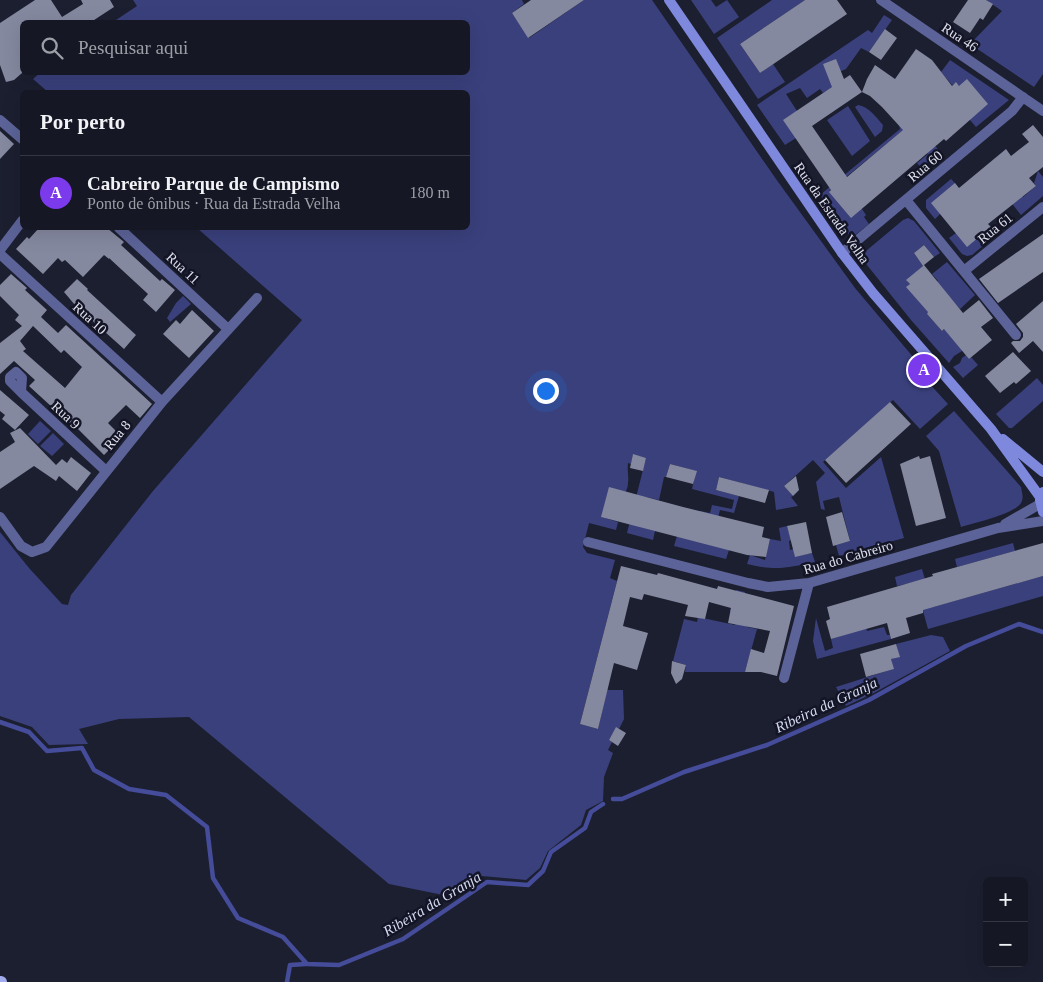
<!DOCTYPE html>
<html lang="pt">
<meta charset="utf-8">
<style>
body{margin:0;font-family:"Times New Roman",serif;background:#1e202c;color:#f1f3f6}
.controls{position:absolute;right:15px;bottom:15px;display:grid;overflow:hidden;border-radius:8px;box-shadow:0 5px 20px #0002}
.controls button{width:45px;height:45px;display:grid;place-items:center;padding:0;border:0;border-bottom:1px solid #343641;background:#151724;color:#f1f3f6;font:25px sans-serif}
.you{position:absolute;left:545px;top:390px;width:18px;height:18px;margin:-12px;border:4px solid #fff;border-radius:50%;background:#1a73e8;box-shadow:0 0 0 8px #1a73e833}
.badge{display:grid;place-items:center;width:32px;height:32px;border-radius:50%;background:#7c3aed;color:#fff;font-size:16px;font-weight:700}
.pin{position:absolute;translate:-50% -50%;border:2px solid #fff;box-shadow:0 1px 5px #0006}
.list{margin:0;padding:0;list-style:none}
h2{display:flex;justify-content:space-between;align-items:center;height:65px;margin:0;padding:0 20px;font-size:21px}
h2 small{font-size:16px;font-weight:400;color:#9d9fa6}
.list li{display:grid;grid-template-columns:32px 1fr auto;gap:15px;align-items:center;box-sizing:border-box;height:75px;padding:0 20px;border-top:1px solid #343641}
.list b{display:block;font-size:19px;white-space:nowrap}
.list p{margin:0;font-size:16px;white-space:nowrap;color:#9d9fa6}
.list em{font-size:16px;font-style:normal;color:#9d9fa6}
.icon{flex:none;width:28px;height:28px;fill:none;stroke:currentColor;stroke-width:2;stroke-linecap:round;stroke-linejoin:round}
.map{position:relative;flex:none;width:1043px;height:982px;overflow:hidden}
.search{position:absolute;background:#151724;box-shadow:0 5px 20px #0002;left:20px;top:20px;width:450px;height:55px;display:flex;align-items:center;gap:12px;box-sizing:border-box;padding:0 18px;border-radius:8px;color:#9d9fa6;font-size:19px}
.panel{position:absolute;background:#151724;box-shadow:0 5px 20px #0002;left:20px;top:90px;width:450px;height:140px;border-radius:8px}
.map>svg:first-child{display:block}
.green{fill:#3a407c}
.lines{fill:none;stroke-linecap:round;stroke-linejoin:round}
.stream{stroke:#454c9a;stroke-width:4.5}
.building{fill:#8589a0;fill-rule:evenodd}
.street{stroke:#5c6398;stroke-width:10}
.secondary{stroke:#7e89de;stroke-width:10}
.primary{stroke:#a1acee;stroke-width:12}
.labels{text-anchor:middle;stroke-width:5;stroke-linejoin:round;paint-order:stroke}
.street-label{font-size:14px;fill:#dfe1ed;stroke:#131526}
.water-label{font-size:15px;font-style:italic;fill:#d5daf0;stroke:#131526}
</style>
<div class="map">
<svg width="1043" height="982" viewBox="0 0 1043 982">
<rect width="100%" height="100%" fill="#1c1f30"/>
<!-- green -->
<path class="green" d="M133 0H522L524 4 512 13 529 38 584 0H652L776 179 855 288 919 364 915 368 948 404 920 429 893 400 823 462 846 488 881 457 904 538 871 547 872 552 865 554 863 550 839 556 836 545 850 541 839 497 823 501 825 510 821 509 816 482 825 473 813 460 784 486 793 496 791 497 798 506 776 510 774 492 719 477 716 490 739 496 734 513 720 510 711 545 729 550 726 559 674 546 677 536 692 540 700 511 710 513 712 505 732 509 734 500 692 489 696 471 670 464 666 477H664L659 500 646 497 638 526 655 531 653 540 627 533 646 458 633 455 631 464 628 463C627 470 629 477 628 483 628 497 610 508 602 517L618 522 616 530 589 523 583 547 587 553 615 560 610 578 617 581 580 724 598 729 607 690H623L624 719 619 729 616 728 609 740 612 742 608 750 613 753 604 777 603 801 586 810 581 825 548 851 540 868 526 880 482 876 453 897 389 884 189 717 119 719 79 729 88 744 49 745 32 727 0 716V532L29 568 62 604 68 605 71 595 153 491 302 320 197 228H468V92H48L33 79 41 72H468V22H113L137 6Z
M691 0H711L716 7 727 0 739 17 714 34Z
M772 0H805L740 44 760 73 773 64 785 82 758 99 717 38Z
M986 0H1043V74L1034 87 970 44 1002 11Z
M884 15 892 20 869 52 861 48 846 69 830 76 836 85 823 93 820 89 807 98 800 88 786 94 797 111 796 138 785 145 757 105 868 30 872 33Z
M950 60 1009 100 976 127 969 119 959 86 956 83 952 85 941 72Z
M858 105C869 107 876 117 883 125L882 131 875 137 855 107Z
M848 106 870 141 852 156 827 120Z
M899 125 922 131 943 155 928 167 925 164 921 168 917 163 928 154 906 128 829 191 862 209 866 215 864 217 869 224 855 235 848 234 820 195 900 129Z
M1038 171 1043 177V196L1021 215 1006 196 1021 195 1023 197 1036 186 1034 183Z
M951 179 955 183 940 214 935 219 926 208V200Z
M908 218 914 221 940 253 934 257 924 245 914 253 923 266 907 281 910 284 907 287 917 299 938 281 932 274 947 262 975 295 960 309 948 296 927 314 942 331 954 321 962 351 954 356 949 363 911 320 867 265 864 257 866 251 903 220Z
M991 227 997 234 972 255 967 256 962 254 949 238 956 233 967 246Z
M183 296 191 304 170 322 167 318 176 303Z
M966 355 969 359 971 357 978 365 963 378 953 367 960 363 962 358Z
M1037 378 1043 385V401L1012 428H1009L996 414Z
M954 411 1021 487C1022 493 1024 498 1021 503 1014 514 974 523 961 527L939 451 926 436Z
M40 421 51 431 38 444 28 434Z
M53 433 64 444 52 456 40 446Z
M787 526 791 540 789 541 790 550 794 549 795 556 812 553 815 562C787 568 776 571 747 564L750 555 765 560 770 539 781 541 779 528Z
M1013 543 1015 551 957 567 955 559Z
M922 569 933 607 1043 576V596L928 629 915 582 897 586 895 577Z
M736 590 745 592 742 606 753 609 747 627 757 629 745 672H685L686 665 673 661 684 619 697 622 698 617 735 625 738 613 730 611Z
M863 615 867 631 884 627 887 635H890L891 639 817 659 813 641 816 618 825 651 833 648 831 639 849 633Z
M931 635 943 637 950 651 872 694 846 706 836 687 893 669 891 659 899 656 896 644Z"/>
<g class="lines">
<!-- stream -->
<path class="stream" d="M0 722 29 732 47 751 82 748 94 770 129 789 166 795 207 827 213 878 238 918 283 937 307 964 339 965 403 939 487 882 528 885 543 871 551 852 585 828 591 812 603 804
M613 799H622L684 772 767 745 869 700 966 646 1019 624 1043 632
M287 982 290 965 306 964"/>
</g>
<!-- building -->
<path class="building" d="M35 0H51L62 17 83 4 81 0H110L114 7 91 22H22V73L14 80 6 82 0 65V23Z
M531 0H584L528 38 512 13Z
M805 0H837L847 14 760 73 740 44Z
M968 0H986L993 4 983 20 980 18 970 33 953 22Z
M885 29 897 38 881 60 869 52Z
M916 49 932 60 952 86 956 82 959 86 967 79 988 104 946 141 944 139 851 218 829 192 831 190 783 120 832 87 823 64 836 59 844 79 850 75 862 92 867 79 875 65 895 79ZM862 92 870 96 882 107 903 130 847 177 812 126Z
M1033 125 1043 137V167L1029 178 1036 186 988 224 991 227 967 247 931 203 955 183 959 188 1006 149 1011 156 1029 142 1022 134Z
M0 131 14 144 0 159Z
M39 228H107L124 242 121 245 160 281 162 279 175 290 156 312 143 300 148 294 109 258V259L104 255 83 277 65 260 62 262 58 258 43 274 16 249 27 237 29 239Z
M1043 234V272L998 303 979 279Z
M924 245 934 257 924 265 963 313 979 300 993 318 981 327 992 340 969 359 944 329 942 331 927 314 928 312 906 287 910 284 906 280 923 266 914 253Z
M11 274 27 288 25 290 47 310 41 317 58 333 66 325 152 404 140 418 126 405 108 423 122 437 104 455 77 428 76 429 29 386 35 380 14 361 0 374V343L22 326 15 320 19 315 0 296V285ZM33 326 61 353 64 350 82 367 65 388 23 351 26 349 20 341Z
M77 279 88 289 87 290 136 335 124 349 75 305 64 292Z
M1043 301V352L1033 341 1019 353 1011 343 1013 341H1020L1023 337V333L1016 324Z
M192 310 214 331 189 358 163 334 176 320 180 324Z
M1013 352 1031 371 1016 384 1014 382 1000 393 985 376Z
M0 390 29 415 15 430 2 419 5 415 0 411Z
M890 402 911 424 846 483 825 460Z
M20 428 56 465 62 459 67 463 71 457 91 473 77 491 59 476 56 481 34 466 0 489V452L15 442 10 433Z
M633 454 646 458 643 471 630 468Z
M919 456 920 459 930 456 946 518 916 526 900 464Z
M670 464 697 471 693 484 666 477Z
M796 476 799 490 793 496 784 486Z
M719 477 769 490 765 503 716 490Z
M609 487 683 507 764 527 762 537 770 539 766 557 747 555 601 517Z
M842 512 850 541 833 546 826 517Z
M806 522 812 553 795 557 787 526Z
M1043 543V576L923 610V613L906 618 910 633 891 639 887 623 831 639 826 621 830 619 827 607 933 576 932 574Z
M621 566 657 575 658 573 717 589 718 586 794 606 777 676 761 672H745L751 649 764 653 770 631 728 623 731 608 709 602 705 619 698 618 685 616 688 605 644 594 642 600 630 597 623 626 648 633 637 670 614 663 598 729 580 724Z
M896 644 900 657 891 659 894 669 866 677 860 654Z
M672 661 686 665 682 679 676 684 671 673Z
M616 727 626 733 618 746 609 740Z"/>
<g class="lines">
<!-- street -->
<path class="street" d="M881 0 1043 111
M0 120 22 139
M906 200 1016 335
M119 228 228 329
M0 250 22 221
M842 253 1012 111 1023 97
M0 254 162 402
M964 271 1043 207
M21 392 22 378 16 372 10 377V381L21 392 106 471
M0 517 21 546 32 552 46 547 162 402 257 298
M1005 524 1040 504
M588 542 748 583 768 587 809 583 998 528 1043 521
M784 678 809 583"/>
<!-- secondary -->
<path class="secondary" d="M669 0 842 253 873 293 991 429 1040 497
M1003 439 1043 472
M1043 492 1040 500 1043 512"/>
<!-- primary -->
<path class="primary" d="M0 982H1"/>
</g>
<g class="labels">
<!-- street labels -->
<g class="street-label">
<text transform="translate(960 37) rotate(34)" y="5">Rua 46</text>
<text transform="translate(925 166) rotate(-40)" y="5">Rua 60</text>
<text transform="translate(832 213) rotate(55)" y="5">Rua da Estrada Velha</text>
<text transform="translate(995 228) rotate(-39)" y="5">Rua 61</text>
<text transform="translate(183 268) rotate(43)" y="5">Rua 11</text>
<text transform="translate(90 318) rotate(42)" y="5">Rua 10</text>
<text transform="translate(66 415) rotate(43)" y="5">Rua 9</text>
<text transform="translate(117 435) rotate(-51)" y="5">Rua 8</text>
<text transform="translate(848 557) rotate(-16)" y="5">Rua do Cabreiro</text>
</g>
<!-- water labels -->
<g class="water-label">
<text transform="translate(826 705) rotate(-25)" y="5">Ribeira da Granja</text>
<text transform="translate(432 904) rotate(-31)" y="5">Ribeira da Granja</text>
</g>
</g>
</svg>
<div class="controls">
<button>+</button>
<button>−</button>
</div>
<div class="you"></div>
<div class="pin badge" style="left:924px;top:370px">A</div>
<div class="search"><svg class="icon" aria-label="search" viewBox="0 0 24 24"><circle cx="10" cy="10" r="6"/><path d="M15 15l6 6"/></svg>Pesquisar aqui</div>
<section class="panel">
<h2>Por perto<small></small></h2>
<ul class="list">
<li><span class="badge">A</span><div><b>Cabreiro Parque de Campismo</b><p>Ponto de ônibus · Rua da Estrada Velha</p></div><em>180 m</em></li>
</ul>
</section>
</div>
